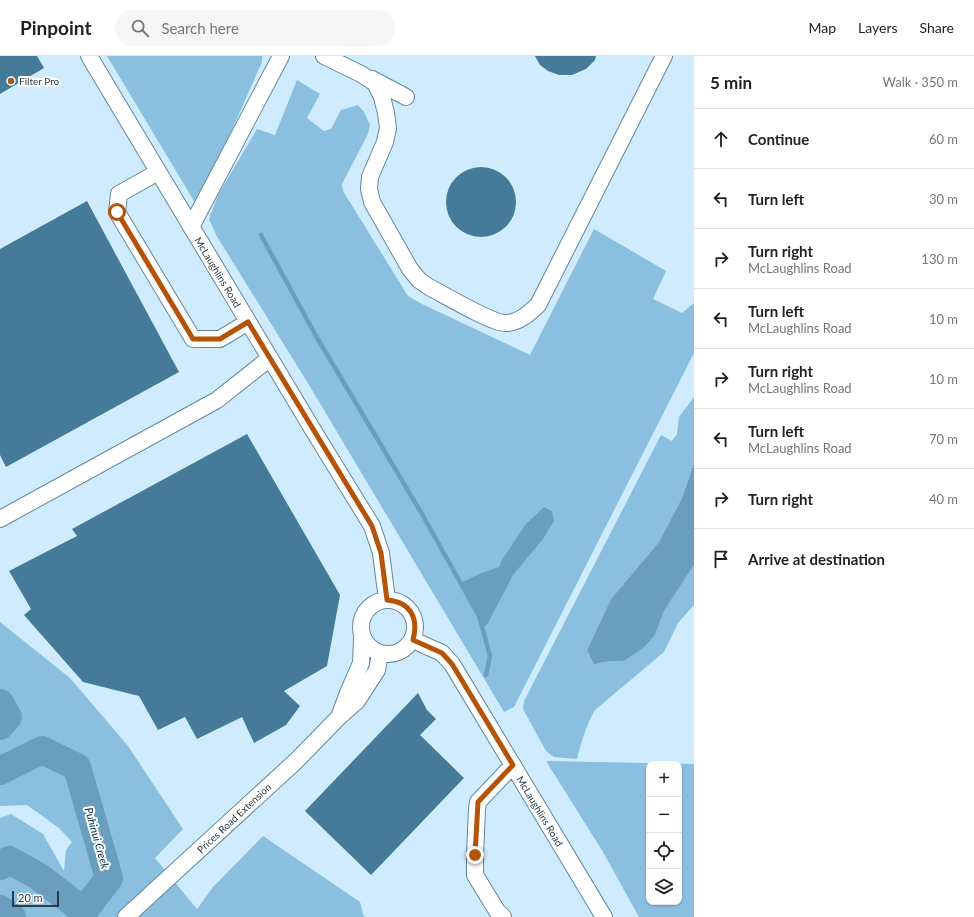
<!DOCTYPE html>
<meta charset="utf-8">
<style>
body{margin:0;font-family:Lato,sans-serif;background:#f6f6f6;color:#222}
.controls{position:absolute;right:12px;bottom:12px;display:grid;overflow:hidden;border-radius:8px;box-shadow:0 1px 3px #0004}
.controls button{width:36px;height:36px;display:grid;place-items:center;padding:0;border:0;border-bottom:1px solid #e0e0e0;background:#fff;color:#222;font:20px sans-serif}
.scale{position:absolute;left:12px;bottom:10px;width:47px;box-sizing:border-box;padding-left:4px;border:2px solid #2d3b44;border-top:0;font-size:11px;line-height:14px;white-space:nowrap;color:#2d3b44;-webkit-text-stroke:3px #fff;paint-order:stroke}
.stop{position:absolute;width:12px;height:12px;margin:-9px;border:3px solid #b45309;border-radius:50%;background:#fff}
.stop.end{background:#b45309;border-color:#fff;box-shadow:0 1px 4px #0008}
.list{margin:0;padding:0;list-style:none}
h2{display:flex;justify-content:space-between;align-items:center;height:52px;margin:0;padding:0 16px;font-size:17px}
h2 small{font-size:13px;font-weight:400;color:#767676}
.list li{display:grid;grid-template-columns:26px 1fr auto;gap:12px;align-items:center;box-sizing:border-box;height:60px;padding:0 16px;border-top:1px solid #e0e0e0}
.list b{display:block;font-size:15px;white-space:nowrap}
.list p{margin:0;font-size:13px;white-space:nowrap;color:#767676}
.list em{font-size:13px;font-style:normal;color:#767676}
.icon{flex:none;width:22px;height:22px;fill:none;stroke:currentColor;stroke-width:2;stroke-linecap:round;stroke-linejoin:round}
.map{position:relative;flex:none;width:694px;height:861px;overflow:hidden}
header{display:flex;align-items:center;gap:24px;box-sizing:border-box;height:56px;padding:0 20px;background:#fff;border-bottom:1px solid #e0e0e0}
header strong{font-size:19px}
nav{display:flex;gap:22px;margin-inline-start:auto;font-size:14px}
.search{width:280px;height:36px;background:#f6f6f6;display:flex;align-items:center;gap:10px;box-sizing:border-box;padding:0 14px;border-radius:22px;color:#767676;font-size:15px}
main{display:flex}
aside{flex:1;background:#fff}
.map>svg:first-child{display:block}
.green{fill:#8abfe0;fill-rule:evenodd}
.water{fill:#699ebe}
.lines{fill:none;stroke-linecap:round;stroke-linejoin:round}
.stream{stroke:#699ebe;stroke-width:4.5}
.river{stroke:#699ebe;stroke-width:28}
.building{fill:#457a99}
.minor-casing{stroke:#64869b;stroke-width:18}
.minor{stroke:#fff;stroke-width:16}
.route{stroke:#b45309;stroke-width:5}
.poi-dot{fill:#9f5d2a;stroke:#fff;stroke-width:1.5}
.labels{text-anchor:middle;stroke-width:4;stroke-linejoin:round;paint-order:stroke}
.poi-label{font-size:10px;fill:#2d3b44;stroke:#fff;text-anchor:start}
.street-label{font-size:10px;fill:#2d3b44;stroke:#fff}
.water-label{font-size:11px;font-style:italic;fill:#003046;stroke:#fff}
</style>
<header>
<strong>Pinpoint</strong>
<div class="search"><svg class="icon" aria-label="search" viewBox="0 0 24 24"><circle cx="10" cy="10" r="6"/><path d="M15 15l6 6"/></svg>Search here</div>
<nav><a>Map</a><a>Layers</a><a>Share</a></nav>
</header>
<main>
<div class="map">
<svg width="694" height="861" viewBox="0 0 694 861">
<rect width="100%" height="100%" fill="#cfecff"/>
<!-- green -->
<path class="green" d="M107 0H262V6L204 137 194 145Z
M297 24 320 38 307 62 324 75 331 73 341 54 358 49 364 56 370 69 368 78 342 128 343 135 408 240 420 247 530 299 594 173 666 215 653 243 682 257 694 247V297L514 651 504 656 309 329 216 179 209 163 218 139 257 73 275 79Z
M694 341V407L682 442 659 486 611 543 587 594 594 609 602 606 624 605 655 579 664 555 694 509V549L678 567 664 596 595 654C586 670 581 686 577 703L554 701 546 695 523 653 524 645 661 379 672 385 677 378 679 361Z
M0 566 70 622 128 690 183 773 155 802 197 853 213 831 263 780 360 846 364 861H0V762L11 758 43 778 64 815 66 794 72 786 59 772 27 749 0 750Z
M546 705 694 708V861H639L603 796ZM649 708H679V846H649Z"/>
<!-- water -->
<path class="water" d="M694 407V509L664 555 655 579 644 591 624 605 602 606 594 609 587 594 611 543 659 486 682 442Z
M544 451 552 455 554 465 543 483 513 519 488 567 483 572 479 560 461 527 479 518 499 511 502 504 526 468Z"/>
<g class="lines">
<!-- stream -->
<path class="stream" d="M261 179 316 280 422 458 479 560 490 600 486 619"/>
<!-- river -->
<path class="river" d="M0 647 8 661 0 670
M0 715 42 694 77 711 109 822 84 855 38 820 9 804 0 810
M0 853 12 861"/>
</g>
<!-- building -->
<path class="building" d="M0 0H37L44 12 0 38Z
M535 0H596L595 4 586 13 572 19H559L548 15 540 9Z
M446 146a35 35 0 1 1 70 0a35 35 0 1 1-70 0Z
M87 145 179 316 6 411 0 399V193Z
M247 378 340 539 327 610 284 635 300 650 286 669 254 687 242 661 197 683 185 661 158 674 139 640 83 626 24 559 31 553 9 515 77 480 72 473Z
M418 637 427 654 436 663 420 679 464 722 371 819 305 755Z"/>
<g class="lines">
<!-- minor casing -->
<g class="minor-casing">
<path id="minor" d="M89 0 313 374 372 470 381 497 387 544
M324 0 361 18 375 27 382 41 386 57 388 72 385 86 370 121 369 133 372 146 410 213 419 224 429 231C443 238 493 268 506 267 519 267 529 257 538 249L664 0
M372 23 406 41
M158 116 119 138 117 156 193 283H220L248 266
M191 171 281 0
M0 463 217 344 270 302
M361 571a27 27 0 1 1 54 0a27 27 0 1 1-54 0Z
M362 582 361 607 348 637 339 661 357 645 377 614 380 598
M413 584 442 597 452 608 604 861
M126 861 296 705 339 661
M503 861 497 855 475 819V799L477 753 478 746 513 709"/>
</g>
<!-- minor -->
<use href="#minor" class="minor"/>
</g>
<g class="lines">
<!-- route -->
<path class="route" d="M117 156 193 283H220L248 266 372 470 381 497 387 544C410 546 419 561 413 584L442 597 452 608 513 709 478 746 475 799"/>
</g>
<!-- markers -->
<circle class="poi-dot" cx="11" cy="25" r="4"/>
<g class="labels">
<!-- poi labels -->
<g class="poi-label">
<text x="19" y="29">Filter Pro</text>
</g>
<!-- street labels -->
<g class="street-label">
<text transform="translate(218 216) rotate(59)" y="4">McLaughlins Road</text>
<text transform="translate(540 755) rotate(59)" y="4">McLaughlins Road</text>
<text transform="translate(234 762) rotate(-43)" y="4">Prices Road Extension</text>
</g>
<!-- water labels -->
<g class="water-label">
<text transform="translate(97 782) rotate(74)" y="4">Puhinui Creek</text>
</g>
</g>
</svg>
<div class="controls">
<button>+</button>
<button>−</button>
<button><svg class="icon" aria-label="locate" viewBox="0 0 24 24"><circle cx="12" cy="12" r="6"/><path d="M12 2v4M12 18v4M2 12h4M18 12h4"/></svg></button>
<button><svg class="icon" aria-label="layers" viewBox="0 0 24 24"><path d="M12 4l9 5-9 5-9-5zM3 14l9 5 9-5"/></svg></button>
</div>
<div class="scale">20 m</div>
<div class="stop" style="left:117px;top:156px"></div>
<div class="stop end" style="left:475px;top:799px"></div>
</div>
<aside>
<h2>5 min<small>Walk · 350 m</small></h2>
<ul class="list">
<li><svg class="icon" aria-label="ahead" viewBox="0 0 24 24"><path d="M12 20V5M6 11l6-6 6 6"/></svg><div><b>Continue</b></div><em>60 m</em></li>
<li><svg class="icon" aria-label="left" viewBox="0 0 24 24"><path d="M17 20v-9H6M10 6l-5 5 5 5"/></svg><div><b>Turn left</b></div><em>30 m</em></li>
<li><svg class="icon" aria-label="right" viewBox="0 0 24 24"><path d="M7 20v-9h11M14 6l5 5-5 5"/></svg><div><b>Turn right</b><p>McLaughlins Road</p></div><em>130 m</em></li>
<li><svg class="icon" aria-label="left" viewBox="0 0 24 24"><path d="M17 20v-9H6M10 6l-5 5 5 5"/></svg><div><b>Turn left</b><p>McLaughlins Road</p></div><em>10 m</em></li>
<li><svg class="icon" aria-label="right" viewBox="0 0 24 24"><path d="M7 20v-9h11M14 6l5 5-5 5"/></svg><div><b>Turn right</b><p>McLaughlins Road</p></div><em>10 m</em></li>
<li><svg class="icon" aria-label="left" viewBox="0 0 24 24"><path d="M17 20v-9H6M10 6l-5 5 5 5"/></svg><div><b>Turn left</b><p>McLaughlins Road</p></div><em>70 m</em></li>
<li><svg class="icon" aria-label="right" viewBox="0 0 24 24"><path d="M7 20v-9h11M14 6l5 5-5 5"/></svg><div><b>Turn right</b></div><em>40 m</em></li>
<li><svg class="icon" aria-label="arrive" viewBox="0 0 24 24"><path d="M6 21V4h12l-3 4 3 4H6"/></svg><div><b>Arrive at destination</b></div></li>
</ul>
</aside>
</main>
